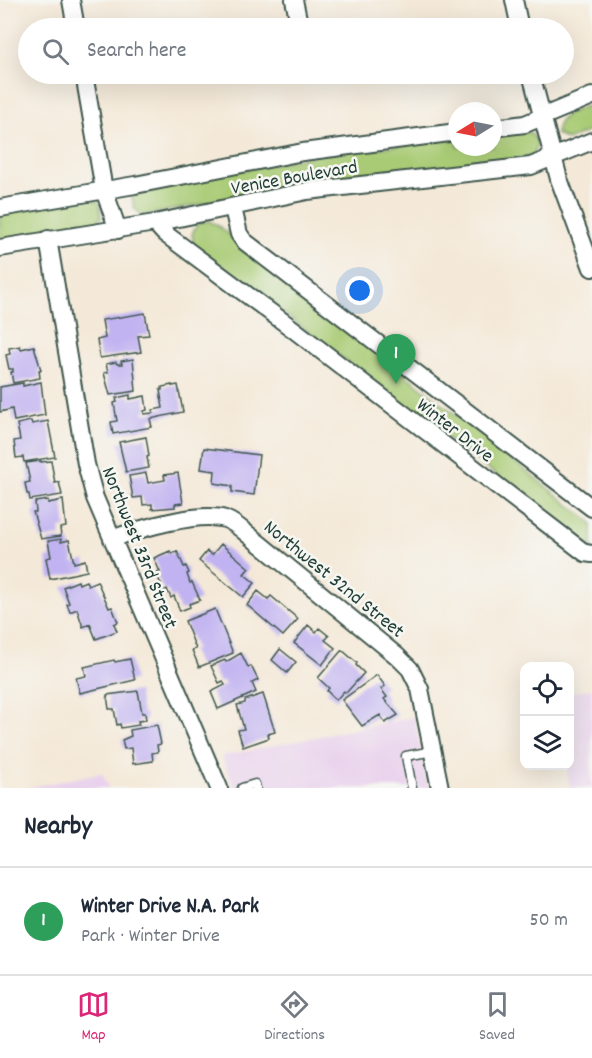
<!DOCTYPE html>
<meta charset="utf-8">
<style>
body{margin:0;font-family:Dekko,sans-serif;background:#f6f6f7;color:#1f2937}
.controls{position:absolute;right:18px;bottom:18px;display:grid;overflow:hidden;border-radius:12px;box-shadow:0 6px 24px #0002}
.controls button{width:54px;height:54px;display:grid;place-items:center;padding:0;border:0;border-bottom:2px solid #e0e1e3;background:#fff;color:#1f2937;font:30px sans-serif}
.compass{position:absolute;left:448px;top:102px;width:54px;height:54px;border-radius:50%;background:#fff;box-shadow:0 6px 24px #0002;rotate:260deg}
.you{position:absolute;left:360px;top:291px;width:21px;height:21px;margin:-15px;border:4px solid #fff;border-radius:50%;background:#1a73e8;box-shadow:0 0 0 9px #1a73e833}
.badge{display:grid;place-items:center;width:39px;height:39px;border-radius:50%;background:#db2777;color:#fff;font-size:20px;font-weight:700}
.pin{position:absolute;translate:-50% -50px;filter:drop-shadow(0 2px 3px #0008)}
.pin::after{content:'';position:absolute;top:32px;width:21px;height:18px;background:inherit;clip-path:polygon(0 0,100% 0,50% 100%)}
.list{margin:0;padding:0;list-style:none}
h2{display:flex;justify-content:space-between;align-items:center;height:78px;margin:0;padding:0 24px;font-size:26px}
h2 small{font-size:20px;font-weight:400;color:#747a83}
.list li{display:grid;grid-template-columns:39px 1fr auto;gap:18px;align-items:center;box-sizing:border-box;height:108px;padding:0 24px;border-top:2px solid #e0e1e3}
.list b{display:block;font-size:22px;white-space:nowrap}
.list p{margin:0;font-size:20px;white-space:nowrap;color:#747a83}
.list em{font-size:20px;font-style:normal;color:#747a83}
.icon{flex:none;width:33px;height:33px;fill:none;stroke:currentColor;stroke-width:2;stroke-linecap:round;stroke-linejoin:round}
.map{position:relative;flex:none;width:592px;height:788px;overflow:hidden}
.search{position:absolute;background:#fff;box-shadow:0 6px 24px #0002;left:18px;right:18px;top:18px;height:66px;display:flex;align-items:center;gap:15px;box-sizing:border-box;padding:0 21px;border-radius:33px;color:#747a83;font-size:22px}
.sheet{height:186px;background:#fff}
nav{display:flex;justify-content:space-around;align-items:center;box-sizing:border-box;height:84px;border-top:2px solid #e0e1e3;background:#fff;font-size:16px;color:#747a83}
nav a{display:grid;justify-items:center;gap:3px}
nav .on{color:#db2777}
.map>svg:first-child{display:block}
.built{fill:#e9d1ed}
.green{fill:#a9cb74;stroke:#648454;stroke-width:1.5}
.building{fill:#c1b3f1}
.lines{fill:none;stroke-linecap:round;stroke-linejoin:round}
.service-casing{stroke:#3f574d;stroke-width:11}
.minor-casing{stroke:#3f574d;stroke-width:20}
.service{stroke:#fff;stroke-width:8}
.minor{stroke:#fff;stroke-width:16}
.labels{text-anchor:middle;stroke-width:5;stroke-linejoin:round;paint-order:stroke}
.street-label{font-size:20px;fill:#1f3d34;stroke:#f6f6f2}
</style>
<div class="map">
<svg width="592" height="788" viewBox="0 0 592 788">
<rect width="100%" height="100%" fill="#f6f6f2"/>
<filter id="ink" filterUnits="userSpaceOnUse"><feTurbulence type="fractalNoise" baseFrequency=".0167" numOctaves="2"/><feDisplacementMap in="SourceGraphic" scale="12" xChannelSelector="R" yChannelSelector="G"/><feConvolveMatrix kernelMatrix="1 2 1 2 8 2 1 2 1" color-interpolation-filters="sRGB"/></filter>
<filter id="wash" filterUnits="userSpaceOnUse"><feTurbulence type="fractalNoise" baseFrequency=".008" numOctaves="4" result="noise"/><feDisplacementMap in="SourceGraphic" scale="24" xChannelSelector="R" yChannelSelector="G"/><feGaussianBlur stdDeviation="1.35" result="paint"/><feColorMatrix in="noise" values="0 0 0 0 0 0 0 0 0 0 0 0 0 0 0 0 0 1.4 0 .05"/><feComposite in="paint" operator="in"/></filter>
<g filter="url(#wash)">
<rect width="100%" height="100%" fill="#f4e9d8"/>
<!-- built -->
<path class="built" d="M592 689V788H570L566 766H570V693Z
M414 717 428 788H234L222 756Z
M102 773 109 788H25L36 786Z"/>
<!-- green -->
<path class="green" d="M592 104V130L567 140 556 134C558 113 575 111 592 104Z
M520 132 531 133 538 143 533 155 517 161 315 182 142 216 134 208 132 196 136 191 317 155 457 139V147H493V135Z
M92 198 100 203 101 218 94 223 0 242V214Z
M209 221 217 225 592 523V548L194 245 192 234 198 223Z"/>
<g id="blocks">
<!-- building -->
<path class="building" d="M145 313 149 335 138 336 141 352 100 358 97 340 105 338 102 320Z
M20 346 21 349 34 346 41 370H39L40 378 13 383 11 372H13V369H9L6 355 10 354 9 348Z
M133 359 136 391 110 395 104 373 108 372 106 364 116 362 117 364H122L121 361Z
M41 382 45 415 14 421 12 409 0 412V387L23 383V386Z
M172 385V386L178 385 183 412 150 419 152 427 113 434 111 422 117 421 114 403 117 402 116 398 130 395V399L145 396 147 410 144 411V414L153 413V410L163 408 160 390H162V387Z
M31 421 32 424 48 421 55 457 24 462 23 457 16 458 14 441 20 440 17 424Z
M146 437 149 456 147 457 149 468 126 472 119 442Z
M204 448 259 455 254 495 232 492V486L214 483 215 471 201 469Z
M41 461V462L51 461 55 483 59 482 62 495 30 500 29 494H27L25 483 30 482 26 463Z
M146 473 148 483 165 480 164 475 178 473 183 503 175 504V507L152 509V504L143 505 142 497 133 498 129 476Z
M48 500V503L63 500 66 527 60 528 61 536 41 539 33 512H36L35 502Z
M61 539V542L69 540 74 563 85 560 87 571 50 579 46 558 51 557 48 541Z
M221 544 249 568 244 574 255 583 243 597 199 561 207 551 212 555Z
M170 551 172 554 177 551 184 567 186 566 189 573 187 574 190 583 192 582 200 600 189 604 190 607 180 611 174 596 171 598 167 589 164 591 156 573 160 572 154 558Z
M78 581 79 584 86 581 88 585 97 581 109 608 112 607 118 622 114 624 117 631 96 639 90 624 83 627 77 609 70 612 67 604 69 603 63 587Z
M258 591 268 599 271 596 298 619 283 636 247 605Z
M215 609 233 653 199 667 192 650 196 649 185 621Z
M308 625 316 632 319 628 329 636 325 640 335 648 322 665 294 643Z
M280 649 296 662 287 673 272 660Z
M342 650 357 663 356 665 364 673 346 693 344 691 336 700 327 691 329 688 318 678Z
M241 653 248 667 251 666 258 680 252 683 256 692 218 709 211 692 225 685 223 681 219 683 211 666 225 660 226 662Z
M130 659 135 680 80 693 76 678 86 676 84 667 114 660 115 662Z
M377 675 385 686 381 689 387 697 384 699 398 715 385 723 380 715 362 726 342 700Z
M138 691 142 713H145L146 720 138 721 139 725 121 728 120 724 117 725 114 709H109L107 695Z
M263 694 275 732 268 734 269 738 243 747 238 730 244 729 237 705 245 703V700Z
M157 725 161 744 157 745 158 752 152 753 153 761 133 764 131 748 124 749 122 740 131 736 130 730Z"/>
</g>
</g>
<g filter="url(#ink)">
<use href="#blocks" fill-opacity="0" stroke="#3f574d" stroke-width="1.5"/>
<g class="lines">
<!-- service casing -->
<g class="service-casing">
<path id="service" d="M242 788 255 784 256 788
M412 788 406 756 433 751"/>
</g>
<!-- minor casing -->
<g class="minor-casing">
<path id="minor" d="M71 0 76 28
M294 0 300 28
M514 0 520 28
M84 74 104 190 118 230
M531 74 559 179 592 268
M493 128 525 124 592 96
M0 208 135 185 303 152 457 132
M233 208 239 234 244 241 592 508
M155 223 164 233 293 329 585 553 592 554
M48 239 86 464 95 498 219 788
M0 248 155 223 307 191 531 166 592 141
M112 539C138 529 199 511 225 519 233 522 239 527 245 532L397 656 410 669 420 689 440 788"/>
</g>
<!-- service -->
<use href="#service" class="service"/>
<!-- minor -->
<use href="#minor" class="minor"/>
</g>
</g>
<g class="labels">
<!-- street labels -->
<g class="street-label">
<text transform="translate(294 176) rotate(-10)" y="7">Venice Boulevard</text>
<text transform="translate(456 429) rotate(38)" y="7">Winter Drive</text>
<text transform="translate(141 547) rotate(68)" y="7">Northwest 33rd Street</text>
<text transform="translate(335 578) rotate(39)" y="7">Northwest 32nd Street</text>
</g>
</g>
</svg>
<div class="controls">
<button><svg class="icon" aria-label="locate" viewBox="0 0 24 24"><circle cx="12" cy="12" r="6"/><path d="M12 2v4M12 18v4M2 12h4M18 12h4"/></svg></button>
<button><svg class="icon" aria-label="layers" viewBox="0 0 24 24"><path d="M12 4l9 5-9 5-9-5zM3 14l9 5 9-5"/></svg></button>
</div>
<svg class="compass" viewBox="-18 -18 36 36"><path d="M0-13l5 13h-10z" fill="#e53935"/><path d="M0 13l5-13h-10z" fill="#747a83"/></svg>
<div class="you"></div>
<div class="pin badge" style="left:396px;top:384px;background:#2e9e5b">1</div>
<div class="search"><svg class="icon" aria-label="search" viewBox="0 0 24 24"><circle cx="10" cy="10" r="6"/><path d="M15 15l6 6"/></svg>Search here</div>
</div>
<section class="sheet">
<h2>Nearby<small></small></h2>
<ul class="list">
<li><span class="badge" style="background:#2e9e5b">1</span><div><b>Winter Drive N.A. Park</b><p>Park · Winter Drive</p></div><em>50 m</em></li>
</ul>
</section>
<nav>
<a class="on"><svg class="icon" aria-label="map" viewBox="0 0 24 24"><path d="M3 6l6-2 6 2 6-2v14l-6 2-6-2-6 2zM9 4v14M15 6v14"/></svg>Map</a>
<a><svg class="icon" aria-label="directions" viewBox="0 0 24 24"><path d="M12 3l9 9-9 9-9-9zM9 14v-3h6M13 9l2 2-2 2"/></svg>Directions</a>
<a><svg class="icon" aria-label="saved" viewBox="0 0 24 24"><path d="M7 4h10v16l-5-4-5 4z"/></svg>Saved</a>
</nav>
